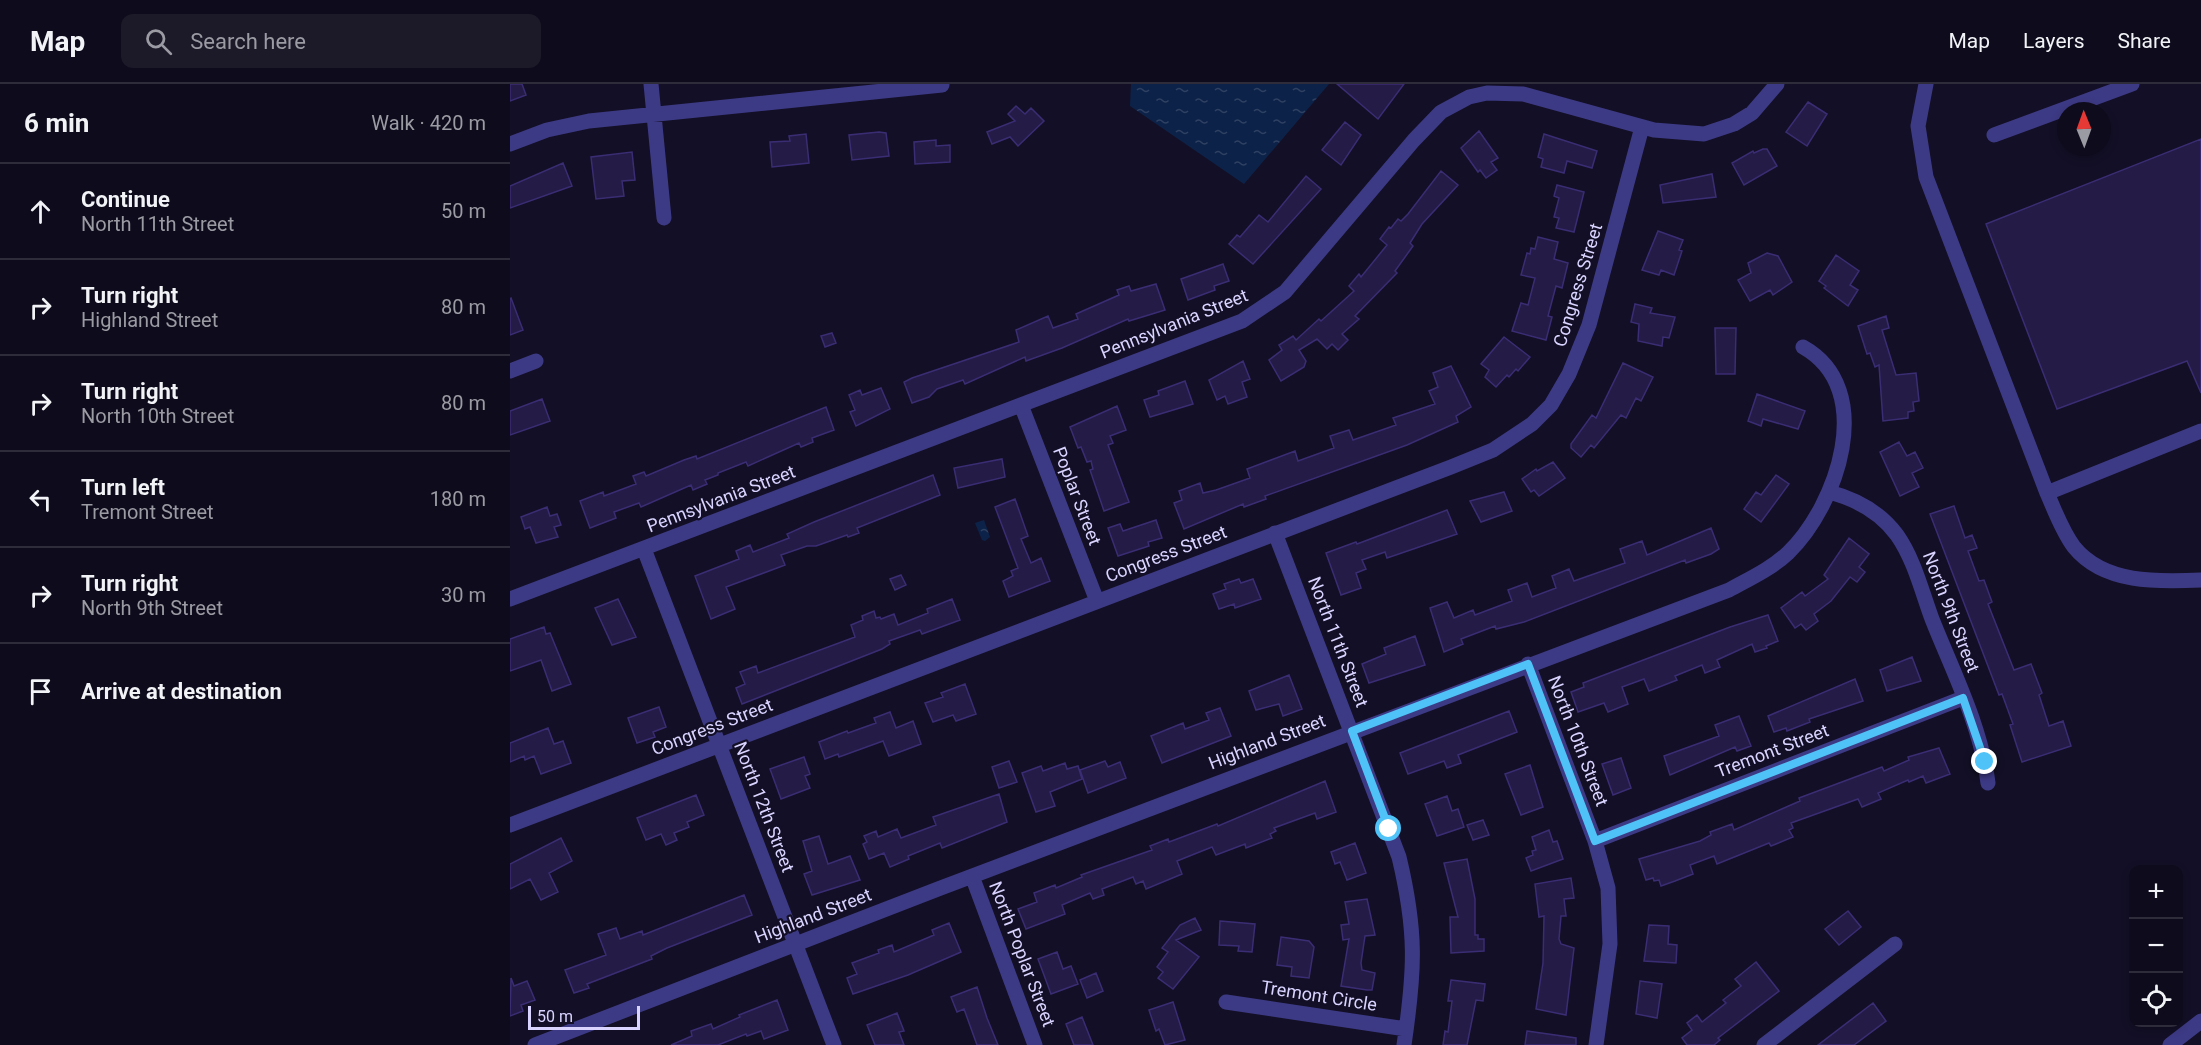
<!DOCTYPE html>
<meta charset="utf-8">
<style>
body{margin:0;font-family:Roboto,sans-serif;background:#1c1929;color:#f1f3f6}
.controls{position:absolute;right:18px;bottom:18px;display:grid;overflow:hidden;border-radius:12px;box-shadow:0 3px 9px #0003}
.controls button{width:54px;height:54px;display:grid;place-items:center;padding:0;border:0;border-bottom:2px solid #2e2b3b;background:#0e0b1c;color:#f1f3f6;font:30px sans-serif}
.compass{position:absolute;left:1547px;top:18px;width:54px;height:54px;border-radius:50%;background:#0e0b1c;box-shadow:0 3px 9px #0003;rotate:359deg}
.scale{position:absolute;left:18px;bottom:15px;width:112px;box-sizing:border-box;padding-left:6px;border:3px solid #d9d4ff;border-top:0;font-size:16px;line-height:21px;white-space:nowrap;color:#d9d4ff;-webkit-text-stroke:4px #130f26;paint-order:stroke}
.stop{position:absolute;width:18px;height:18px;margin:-14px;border:4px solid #4fc3f7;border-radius:50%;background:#fff}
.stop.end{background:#4fc3f7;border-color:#fff;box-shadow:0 2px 6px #0008}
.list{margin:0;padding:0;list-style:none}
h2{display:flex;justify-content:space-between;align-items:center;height:78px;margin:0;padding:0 24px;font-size:26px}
h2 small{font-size:20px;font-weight:400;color:#9b9ba3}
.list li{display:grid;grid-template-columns:39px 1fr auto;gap:18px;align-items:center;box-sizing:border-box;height:96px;padding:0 24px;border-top:2px solid #2e2b3b}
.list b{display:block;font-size:22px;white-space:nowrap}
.list p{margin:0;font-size:20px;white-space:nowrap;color:#9b9ba3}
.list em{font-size:20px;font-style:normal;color:#9b9ba3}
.icon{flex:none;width:33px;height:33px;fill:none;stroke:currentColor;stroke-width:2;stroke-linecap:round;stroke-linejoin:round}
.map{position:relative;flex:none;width:1691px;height:961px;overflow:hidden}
header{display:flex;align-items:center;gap:36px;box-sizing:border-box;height:84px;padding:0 30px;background:#0e0b1c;border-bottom:2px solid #2e2b3b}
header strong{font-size:28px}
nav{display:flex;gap:33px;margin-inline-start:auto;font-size:21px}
.search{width:420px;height:54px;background:#1c1929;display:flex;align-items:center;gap:15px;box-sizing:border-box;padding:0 21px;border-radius:12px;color:#9b9ba3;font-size:22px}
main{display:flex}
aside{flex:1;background:#0e0b1c}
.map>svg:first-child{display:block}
.water{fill:url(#water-ripples)}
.building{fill:#241b47;stroke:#3b2d73;stroke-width:1.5}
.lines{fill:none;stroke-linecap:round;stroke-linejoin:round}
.minor{stroke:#3d3a85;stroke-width:15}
.route{stroke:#4fc3f7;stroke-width:8}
.labels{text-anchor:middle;stroke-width:4.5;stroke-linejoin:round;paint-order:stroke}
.street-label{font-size:18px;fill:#d9d4ff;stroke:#130f26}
</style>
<header>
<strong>Map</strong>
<div class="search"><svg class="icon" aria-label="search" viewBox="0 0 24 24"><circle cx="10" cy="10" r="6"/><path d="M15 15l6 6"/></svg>Search here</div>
<nav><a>Map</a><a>Layers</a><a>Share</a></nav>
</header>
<main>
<aside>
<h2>6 min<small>Walk · 420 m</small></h2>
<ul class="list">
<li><svg class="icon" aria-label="ahead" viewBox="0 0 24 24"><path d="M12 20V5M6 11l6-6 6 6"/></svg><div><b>Continue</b><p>North 11th Street</p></div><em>50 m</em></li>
<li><svg class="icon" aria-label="right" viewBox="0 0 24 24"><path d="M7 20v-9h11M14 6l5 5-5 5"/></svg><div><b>Turn right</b><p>Highland Street</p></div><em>80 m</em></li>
<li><svg class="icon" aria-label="right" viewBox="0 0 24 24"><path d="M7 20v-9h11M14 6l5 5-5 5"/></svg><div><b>Turn right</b><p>North 10th Street</p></div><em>80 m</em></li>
<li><svg class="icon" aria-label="left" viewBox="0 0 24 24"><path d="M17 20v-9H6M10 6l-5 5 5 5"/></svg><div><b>Turn left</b><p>Tremont Street</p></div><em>180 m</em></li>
<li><svg class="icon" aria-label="right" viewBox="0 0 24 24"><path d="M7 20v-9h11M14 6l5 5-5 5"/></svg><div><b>Turn right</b><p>North 9th Street</p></div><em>30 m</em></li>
<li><svg class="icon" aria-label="arrive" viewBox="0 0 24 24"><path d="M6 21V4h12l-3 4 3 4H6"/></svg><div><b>Arrive at destination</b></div></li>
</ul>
</aside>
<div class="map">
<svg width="1691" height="961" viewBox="0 0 1691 961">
<defs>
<pattern id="water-ripples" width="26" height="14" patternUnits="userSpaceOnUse" patternTransform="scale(1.5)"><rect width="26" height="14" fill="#0c2248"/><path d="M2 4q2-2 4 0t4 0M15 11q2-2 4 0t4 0" fill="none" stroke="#2f4163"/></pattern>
</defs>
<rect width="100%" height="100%" fill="#130f26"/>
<!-- water -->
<path class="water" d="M621 0H819L734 100 620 22Z
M474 436 480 453 475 457 472 456 465 439Z"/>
<!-- building -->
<path class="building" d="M0 0H12L16 11 0 17Z
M827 0H894L868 35Z
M1298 18 1317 30 1297 62 1276 48Z
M506 22 515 30 521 24 534 37 508 62 500 53 482 60 477 48 505 37 498 30Z
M835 38 851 51 831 81 812 66Z
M969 47 988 74 981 78 987 86 976 94 970 86 968 88 951 64Z
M369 48 376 49 379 72 342 76 339 51Z
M296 50 299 79 262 83 260 58 280 57 279 52Z
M1034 50 1087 67 1082 84 1057 77 1054 89 1031 83 1033 75 1028 73Z
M1691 55V309L1677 277 1547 325 1476 140Z
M426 56V62L440 61V78L405 80 404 58Z
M1253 65H1257L1267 82 1234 101 1222 79 1243 67 1244 69Z
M122 68 125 96 112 97 114 112 86 115 81 73Z
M53 79 62 102 0 124V102Z
M931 87 948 101 912 140 900 159 903 162 885 187 887 189 845 232 849 235 832 250 838 256 828 266 822 260 817 265 807 255 789 266 796 277 794 283 771 297 759 276 772 266 769 261 783 252 786 256 809 235 811 237 844 207 839 202 849 190 851 193 877 161 870 155 879 143 881 144 888 135 891 137 898 130Z
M1202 90 1206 113 1153 119 1150 101Z
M796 92 811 105 743 180 719 160 727 151 730 153 749 131 758 138Z
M1047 101 1074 108 1064 148 1046 144 1049 134 1044 133 1049 114 1044 112Z
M1148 147 1173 156 1169 166 1172 167 1164 191 1151 186 1149 191 1132 186Z
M1028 153 1048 158 1044 175 1058 179 1052 204 1046 202 1038 232 1042 233 1036 256 1002 247 1011 219 1018 221 1025 194 1011 191 1017 169 1020 170 1021 164 1025 165Z
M1257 169 1268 172 1282 198 1263 211 1260 206 1240 217 1228 196 1241 189 1238 179Z
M1326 171 1349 187 1340 201 1348 206 1338 222 1314 204 1316 202 1309 197Z
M713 180 719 197 704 202 705 206 678 216 671 195Z
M646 200 655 226 619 237 618 235 552 264 516 277 515 273 455 300 453 296 427 305 419 313 402 319 394 298 402 294 509 258 506 246 538 232 543 244 568 235 566 230 609 211 607 206 619 202 621 207Z
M1 214 13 246 0 251V215Z
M1125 220 1142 224 1140 229 1165 233 1159 254 1153 253 1152 262 1128 257 1129 240 1121 238Z
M1376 232 1379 244 1372 246 1386 291 1406 289 1409 317 1403 318 1404 327 1398 328V334L1373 337 1369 281 1365 283 1360 269 1357 270 1348 242Z
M1205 244H1226L1225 290H1206Z
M322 249 326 259 315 263 311 252Z
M994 253 1020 273 1008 287 1006 285 999 293 997 291 986 303 975 293 979 286 971 280Z
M733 277 740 295 732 298 737 313 718 320 715 312 707 316 699 296Z
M1113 279 1143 293 1131 317 1126 314 1116 334 1111 331 1084 364 1081 361 1071 373 1061 364V360L1082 331 1086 334Z
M941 282 961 323 946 332 948 338 897 361 755 412 756 415 734 423 733 420 674 445 664 419 672 416 669 407 690 399 693 409 706 406 740 394 737 385 785 367 788 377 824 364 820 352 839 346 843 356 886 341 883 334 925 320 919 307 928 303 923 289Z
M675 297 683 320 640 333 634 316 649 311 648 307Z
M371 304 380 325 346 342 340 328 345 326 339 311 350 306 352 311Z
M1247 310 1295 327 1288 345 1253 335 1251 342 1238 337Z
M32 315 40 337 0 351V327Z
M607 322 616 346 600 352 603 359 598 361 619 418 594 427 580 386 583 385 581 377 577 378 571 363 568 364 560 343Z
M316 323 324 346 302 354 303 358 291 363 289 359 238 382 236 378 208 389V391L195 396 197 400 183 406 181 401 131 423 129 419 104 428 106 434 80 444 70 417 93 408 94 412 126 400 123 392 134 388 136 392 174 376 186 372 187 375Z
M1389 358 1397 372 1405 368 1413 384 1402 389 1409 403 1390 412 1370 368Z
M492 375 495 393 448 404 444 384Z
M1043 378 1055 394 1029 412 1024 406 1021 408 1012 395 1026 385 1027 387Z
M423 391 430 411 347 444 349 449 338 453 337 451 306 462H297L271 471 275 481 216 503 225 525 201 535 185 492 229 475 226 467 240 461 243 468 279 454 277 450 304 438Z
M1266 391 1279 400 1251 438 1234 425 1246 408 1251 411Z
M994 408 1002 427 971 438 960 417Z
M505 415 518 452 511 455 521 479 531 474 540 497 499 513 493 497 503 492 501 487 508 484 485 423Z
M1444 422 1455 454 1462 451 1467 464 1458 467 1469 497 1474 496 1482 518 1478 520 1504 586 1521 580 1532 609 1529 611 1539 642 1553 637 1561 662 1512 678 1500 641 1503 640 1492 610 1489 611 1420 430Z
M37 423 40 432 47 430 51 441 44 443 48 453 26 459 20 443 15 445 11 433Z
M937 426 947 450 877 474 875 468 852 476 856 485 846 489 851 504 831 511 816 469 846 458 847 460Z
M646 436 652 454 638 458 639 462 608 472 598 444 610 440 613 447Z
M1201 444 1209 465 1201 470 1176 479 1175 476 1014 538 986 545 985 542 951 555 953 560 934 568 920 524 937 518 944 534 963 526 965 531 1002 517 998 506 1017 499 1022 513 1046 504 1042 492 1059 485 1064 497 1115 479 1110 465 1132 457 1137 471Z
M1339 454 1359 470 1349 483 1355 488 1347 498 1340 493 1321 517 1304 530 1308 537 1296 546 1291 540 1285 544 1271 524 1292 508 1295 512 1318 495 1314 491Z
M391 491 396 501 385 506 380 495Z
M729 495 731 499 743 495 751 515 725 524 724 520 709 525 703 510 716 505 714 500Z
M108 515 126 553 102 561 85 524Z
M442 515 450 536 412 550 410 546 379 557 380 560 372 565 232 620 226 604 235 600 230 588 246 582 248 589 345 553 341 541 353 536 352 532 364 527 366 534 370 533 371 535 384 530 388 541 418 529 417 525Z
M1258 531 1268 557 1256 562 1257 564 1245 568 1242 560 1207 576 1210 583 1195 589 1192 581 1165 592 1167 596 1139 607 1134 595 1112 603 1118 620 1098 628 1094 619 1068 628 1061 608 1074 603 1073 599 1220 543Z
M34 543 36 550 40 549 61 600 42 607 31 576 0 587V555Z
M905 552 915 581 859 599 852 580 876 570 874 564Z
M1402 573 1411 597 1377 607 1370 586Z
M779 591 792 625 773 632 769 620 746 626 739 607Z
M1345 595 1353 617 1299 635 1300 638 1277 647 1276 644 1264 648 1258 632Z
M455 600 466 630 446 637 443 631 423 638 415 619 433 613 431 609Z
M149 623 156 643 143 648 145 653 127 659 118 634Z
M710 624 721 652 652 679 641 652 673 639 675 645 699 636 696 629Z
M999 627 1007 648 948 671 951 679 937 684 934 677 898 690 890 669Z
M380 628 386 644 403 637 411 660 379 672 373 657 329 673 328 670 315 675 309 658 337 647 338 649 366 639 364 634Z
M1229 632 1241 662 1227 667 1225 663 1160 691 1154 672 1209 652 1205 641Z
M38 644 44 660 53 657 61 679 31 690 24 672 15 676 14 672 0 678V659Z
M1429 664 1440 690 1416 699 1413 692 1399 698 1398 696 1368 709 1371 715 1352 723 1348 715 1281 739 1283 744 1279 746 1283 753 1261 762 1259 759 1207 780 1204 772 1180 781 1183 790 1165 797 1151 802 1149 796 1144 797 1143 794 1136 796 1129 775 1190 757 1201 751 1200 748 1222 740 1224 746 1290 717 1289 714 1372 683 1374 687 1399 676 1398 673Z
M294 673 300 690 295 692 300 704 271 715 260 685Z
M1111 674 1121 704 1103 711 1092 680Z
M499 677 507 698 489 704 482 683Z
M595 677 598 683 610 678 616 694 578 709 570 686Z
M555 679 557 685 568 682 572 695 540 708 545 722 526 728 512 689 531 682 533 687Z
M1020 681 1033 723 1011 731 995 690Z
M815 697 826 728 807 735 805 729 764 744 766 747 760 750 762 754 736 764 735 760 706 771 702 763 667 777 672 790 636 805 633 797 626 800 623 793 592 805 594 811 583 815 580 809 552 821 555 830 516 845 508 825 527 818 524 809 545 801 546 804 572 793 571 791 642 766 640 762 658 755 659 758 707 740 708 742Z
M489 710 497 738 432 764 430 759 398 772 399 775 380 783 374 769 359 775 353 760 357 758 354 752 366 747 368 753 387 745 391 754 426 741 423 733Z
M186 711 194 731 177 738 179 743 164 749 167 756 156 761 151 750 136 756 127 734Z
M937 712 942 727 948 725 954 743 927 752 915 720Z
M973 736 979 751 963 756 957 741Z
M1039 746 1043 758 1047 757 1053 775 1021 787 1016 774 1023 771 1022 767 1026 766 1022 753Z
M309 752 318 780 340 772 350 796 302 811 294 790 302 787 293 757Z
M51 754 62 777 39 789 48 808 31 816 20 795 0 805V780Z
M845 759 856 789 837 796 830 778 825 780 821 768Z
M957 775 965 815V851H968V855H974V867L941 869 940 833H948L934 779Z
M1061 794 1064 814 1054 815 1056 832H1051L1049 855 1051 860 1064 864 1056 931 1026 925 1033 879 1034 832 1029 833 1025 800Z
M234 811 242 831 157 864 141 872 142 875 77 900 79 904 64 909 55 886 96 871 88 850 106 844 110 855 132 847 133 851Z
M857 815 865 851 855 852 851 879 852 886 865 889 862 906H857L831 902 839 855 833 856 831 841 839 840 835 818Z
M1338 827 1351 843 1329 861 1315 845Z
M685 834 691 846 666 856 689 873 663 905 648 894 653 888 647 883 658 868 652 864 670 841Z
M710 837 745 840 742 868 728 867 729 862 709 861Z
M439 839 451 868 398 891 343 910 337 894 347 890 342 879 369 869 368 866 382 861 384 868 424 851 422 846Z
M1139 841 1159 842 1158 860 1167 861 1166 879 1134 877Z
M771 853 799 857 804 863 799 894 781 892 782 883 767 881Z
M547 868 553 885 561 882 568 900 541 910 528 875Z
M1246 878 1269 907 1208 954 1210 956 1204 961H1177L1172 954 1182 946 1177 939 1187 931 1192 938 1216 919 1213 916 1231 902 1225 895Z
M586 889 593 907 577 914 570 896Z
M1 894 4 902 17 897 25 916 11 921 13 927 0 932Z
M941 896 975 900 973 917 966 916 957 961H933L935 947 938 948 942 917H938Z
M1130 897 1152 900 1147 934 1126 930Z
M467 903 477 934 488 961H467L454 925 447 928 441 913Z
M267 916 278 946 254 955 251 947 237 952 236 950 208 961H161L182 952 181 947 201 940 203 945 230 933 229 931Z
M663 918 675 956 655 961 649 945 646 947 639 926Z
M1363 919 1376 937 1344 961H1308Z
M387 929 394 947 389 948 394 961H365L357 941Z
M572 933 583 961H564L556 940Z
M1017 947 1066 954V961H1015Z"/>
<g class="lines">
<!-- minor -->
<path class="minor" d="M141 0 154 134
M1416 0 1408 42 1416 93 1537 409C1545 427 1552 447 1564 463 1594 500 1648 498 1691 496
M1484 51 1622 0
M0 60 37 46 79 37 432 1
M0 287 26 277
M511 321 587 517
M1319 408C1346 415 1370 428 1387 451 1404 475 1412 508 1422 535 1443 588 1471 642 1478 699
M1537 409 1691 347
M765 449 889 773C907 848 905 886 894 961
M134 465 324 961
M0 515 732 237 775 208 904 56 931 28 959 13 977 9 1013 10 1144 46 1194 50 1224 40 1242 29 1267 0
M1018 580 1085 757 1098 804 1100 860 1086 961
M0 741 941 383 983 366 1022 340 1041 321 1059 290 1079 241 1132 43
M1085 757 1453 614
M462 792 525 961
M716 918 896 945
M25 961 428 805 1219 506C1239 495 1261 485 1278 469 1327 422 1368 305 1293 263
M1254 961 1385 860
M1660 961 1691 937"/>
</g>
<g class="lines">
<!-- route -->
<path class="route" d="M879 745 842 647 1018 580 1085 757 1453 614 1475 678"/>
</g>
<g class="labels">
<!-- street labels -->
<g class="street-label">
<text transform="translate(1068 201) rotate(-73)" y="6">Congress Street</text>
<text transform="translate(664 240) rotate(-22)" y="6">Pennsylvania Street</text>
<text transform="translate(567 412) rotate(69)" y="6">Poplar Street</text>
<text transform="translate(211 415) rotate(-21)" y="6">Pennsylvania Street</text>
<text transform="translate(656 470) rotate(-21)" y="6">Congress Street</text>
<text transform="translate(1441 528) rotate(69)" y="6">North 9th Street</text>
<text transform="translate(828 558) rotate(69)" y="6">North 11th Street</text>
<text transform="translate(202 643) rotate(-21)" y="6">Congress Street</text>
<text transform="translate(1068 657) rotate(69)" y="6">North 10th Street</text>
<text transform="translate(757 658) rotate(-21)" y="6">Highland Street</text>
<text transform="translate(1262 667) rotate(-21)" y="6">Tremont Street</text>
<text transform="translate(254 723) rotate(69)" y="6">North 12th Street</text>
<text transform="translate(303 832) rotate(-21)" y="6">Highland Street</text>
<text transform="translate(512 870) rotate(69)" y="6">North Poplar Street</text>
<text transform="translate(809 912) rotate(9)" y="6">Tremont Circle</text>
</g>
</g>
</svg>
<div class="controls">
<button>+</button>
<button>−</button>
<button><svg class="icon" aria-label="locate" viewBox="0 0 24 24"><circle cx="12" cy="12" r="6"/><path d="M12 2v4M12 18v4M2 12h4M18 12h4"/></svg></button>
</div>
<svg class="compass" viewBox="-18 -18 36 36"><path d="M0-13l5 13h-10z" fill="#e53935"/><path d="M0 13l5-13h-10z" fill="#9b9ba3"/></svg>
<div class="scale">50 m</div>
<div class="stop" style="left:879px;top:745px"></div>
<div class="stop end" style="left:1475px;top:678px"></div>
</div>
</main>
